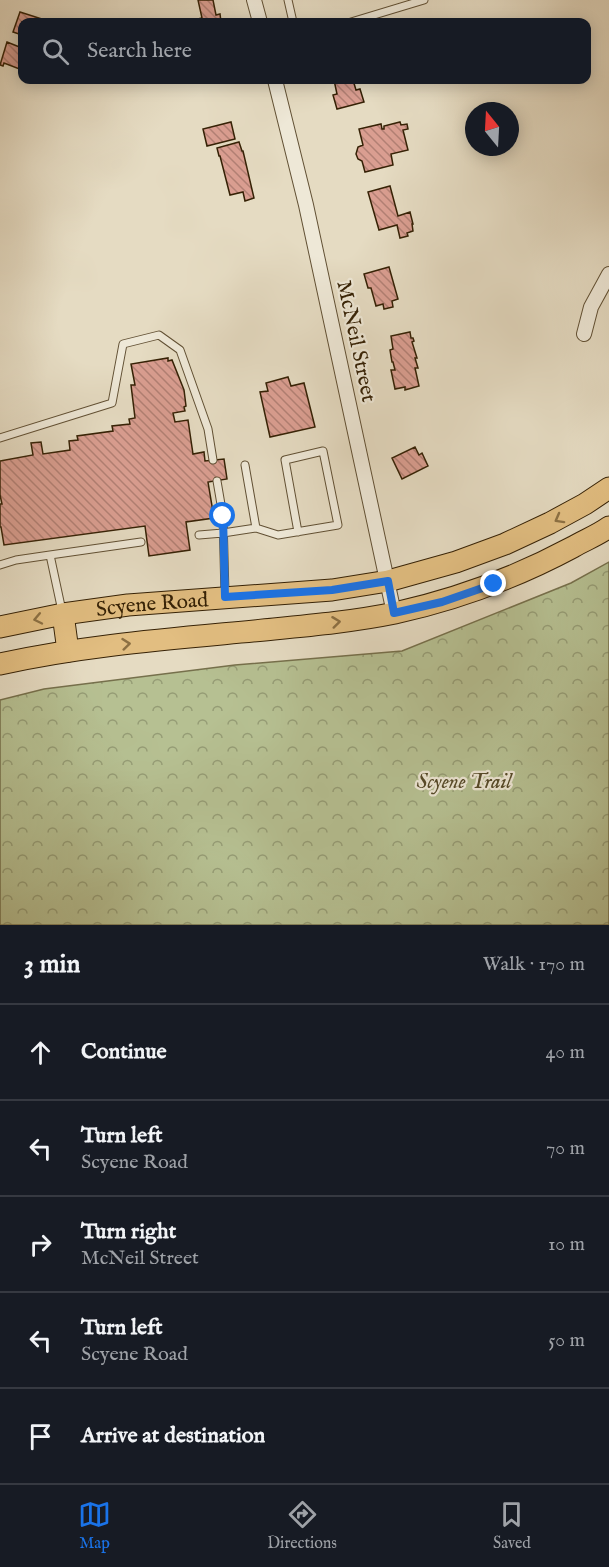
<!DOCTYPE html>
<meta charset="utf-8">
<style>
body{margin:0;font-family:"IM FELL English",serif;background:#20242c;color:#f1f3f6}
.compass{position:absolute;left:465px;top:102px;width:54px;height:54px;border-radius:50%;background:#171b24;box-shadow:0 3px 15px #0003;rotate:342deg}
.stop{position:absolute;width:18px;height:18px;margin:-14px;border:4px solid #1a73e8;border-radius:50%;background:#fff}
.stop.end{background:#1a73e8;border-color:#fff;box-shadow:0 2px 6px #0008}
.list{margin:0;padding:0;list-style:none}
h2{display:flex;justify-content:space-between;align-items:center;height:78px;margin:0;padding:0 24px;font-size:26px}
h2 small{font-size:20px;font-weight:400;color:#9ea1a6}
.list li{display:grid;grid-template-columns:39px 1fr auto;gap:18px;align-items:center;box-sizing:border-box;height:96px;padding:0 24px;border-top:2px solid #363941}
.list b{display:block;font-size:22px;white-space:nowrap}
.list p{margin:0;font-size:20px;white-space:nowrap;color:#9ea1a6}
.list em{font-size:20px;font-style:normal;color:#9ea1a6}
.icon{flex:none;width:33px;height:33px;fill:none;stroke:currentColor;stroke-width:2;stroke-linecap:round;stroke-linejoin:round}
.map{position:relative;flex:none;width:609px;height:925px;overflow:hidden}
.search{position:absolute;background:#171b24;box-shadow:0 3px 15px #0003;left:18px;right:18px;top:18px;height:66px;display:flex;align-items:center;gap:15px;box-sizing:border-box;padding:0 21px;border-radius:12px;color:#9ea1a6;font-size:22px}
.sheet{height:558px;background:#171b24}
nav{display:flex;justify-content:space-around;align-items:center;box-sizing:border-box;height:84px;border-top:2px solid #363941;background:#171b24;font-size:16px;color:#9ea1a6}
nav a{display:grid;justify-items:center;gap:3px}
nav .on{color:#1a73e8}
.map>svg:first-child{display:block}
.forest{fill:url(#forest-crowns);stroke:#76704c;stroke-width:1.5}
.building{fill:url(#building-back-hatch);stroke:#352105;stroke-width:1.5}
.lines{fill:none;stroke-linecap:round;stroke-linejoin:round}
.service-casing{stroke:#615034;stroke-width:9}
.minor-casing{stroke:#615034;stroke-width:16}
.primary-casing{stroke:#352105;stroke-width:23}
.service{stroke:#eee8d7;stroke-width:7}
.minor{stroke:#eee8d7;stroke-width:14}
.primary{stroke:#e2be81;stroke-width:21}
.oneway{stroke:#8c7043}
.route{stroke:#1a73e8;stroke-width:8}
.labels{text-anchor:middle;stroke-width:4.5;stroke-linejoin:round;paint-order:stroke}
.street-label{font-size:21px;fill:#352105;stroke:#eee8d7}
.park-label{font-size:21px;font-style:italic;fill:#554928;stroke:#eee8d7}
</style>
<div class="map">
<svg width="609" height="925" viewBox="0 0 609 925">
<defs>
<pattern id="forest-crowns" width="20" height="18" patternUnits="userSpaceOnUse" patternTransform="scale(1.5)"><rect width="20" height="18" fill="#b6c092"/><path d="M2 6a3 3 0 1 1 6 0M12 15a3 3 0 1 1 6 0" fill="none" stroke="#959c75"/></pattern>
<pattern id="building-back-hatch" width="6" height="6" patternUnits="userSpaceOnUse" patternTransform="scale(1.5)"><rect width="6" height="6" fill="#da9e91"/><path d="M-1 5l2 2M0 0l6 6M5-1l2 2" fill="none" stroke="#b28074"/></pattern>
</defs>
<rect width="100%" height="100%" fill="#e5dbc2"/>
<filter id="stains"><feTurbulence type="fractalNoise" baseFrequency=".00333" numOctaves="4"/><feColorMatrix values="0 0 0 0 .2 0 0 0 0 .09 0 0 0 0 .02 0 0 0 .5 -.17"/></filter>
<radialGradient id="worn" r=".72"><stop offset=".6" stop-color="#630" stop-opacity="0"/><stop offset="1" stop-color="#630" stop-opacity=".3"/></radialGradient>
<!-- forest -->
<path class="forest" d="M609 562V925H0V700L44 689 235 665 402 651 571 583Z"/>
<!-- building -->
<path class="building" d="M198 0H213L216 15 220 14 221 22H188V21L202 18Z
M20 12 48 21V19L53 21 52 22H22V35L13 32Z
M7 42 22 48V70L4 63 3 66 0 65Z
M334 80H353L356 90 360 89 364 102 337 109 333 95 337 94Z
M231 122 235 139 207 146 203 129Z
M400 122 401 125 407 124 408 129 403 130 408 150 391 154 393 165 365 172 362 161 358 159 356 154 358 147 363 145 359 129 381 124 382 129H384V126Z
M239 142 242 151H243L254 198 245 201 243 192 230 195 220 156H219L217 148Z
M390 186 398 216 410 212 413 224H412L413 231 407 233 408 236 400 238 397 225 379 230 368 192Z
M389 267 398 299 392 301 393 307 384 309 383 304 376 306 371 288H368L364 274Z
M410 332 411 338H413L414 341 412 342 417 358H415L418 368H415L419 386 405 390V387L395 389 391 370H395L393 362H392L390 350 393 349 391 336Z
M168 358V361L172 360 184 390 186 406 184 407 185 411 173 413 175 422 188 420 193 454 204 452 205 461 224 459 227 479 208 482 214 518 186 522 190 550 149 556 145 526 4 545 1 527H0V504H2L0 495V461L33 455 31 443 41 442 43 454 70 450 69 441 78 440 77 436 113 431 112 426 130 424 129 419 135 418 131 385H135L131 364Z
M288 377 291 386 304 383 315 427 270 437 260 392 268 391 266 383Z
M415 447 419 455 422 453 428 466 402 479 392 458Z"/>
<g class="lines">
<!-- service casing -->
<g class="service-casing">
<path id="service" d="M288 0 293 22
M351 22 424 0
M0 438 112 403 123 344 159 335 180 350 208 429 213 460
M217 481 223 516 225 595
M256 528 278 535 338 525 323 451 285 460 298 532
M199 535 223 533 256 528 245 465
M50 555 141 542
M0 565 16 560 50 555 62 611"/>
</g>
<!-- minor casing -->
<g class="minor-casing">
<path id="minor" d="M254 0 260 22
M275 80 306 205 394 613
M584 334 591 307 609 274"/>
</g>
<!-- primary casing -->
<g class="primary-casing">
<g id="primary">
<path d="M63 614 68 651"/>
<path id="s1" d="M0 627 63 614 128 605 332 590 388 581 456 562 505 544 550 523 585 504 609 488"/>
<path d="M0 664C90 644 183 638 274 629 315 625 356 621 395 613 458 599 517 577 573 547 585 540 598 535 609 527"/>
</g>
</g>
<!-- service -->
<use href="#service" class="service"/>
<!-- minor -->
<use href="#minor" class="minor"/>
<!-- primary -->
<use href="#primary" class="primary"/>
</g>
<!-- one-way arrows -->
<defs><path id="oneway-chevron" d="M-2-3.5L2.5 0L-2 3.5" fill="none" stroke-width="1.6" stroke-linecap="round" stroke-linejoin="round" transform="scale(1.5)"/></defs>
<g class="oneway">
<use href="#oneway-chevron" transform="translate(559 519) rotate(151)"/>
<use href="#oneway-chevron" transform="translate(38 619) rotate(168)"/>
<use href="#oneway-chevron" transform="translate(336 622) rotate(-7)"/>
<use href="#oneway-chevron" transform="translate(126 644) rotate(-6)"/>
</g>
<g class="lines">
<!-- route -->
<path class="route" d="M223 516 225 597 332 590 388 581 394 613 442 602 494 584"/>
</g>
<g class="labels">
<!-- street labels -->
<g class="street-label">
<text transform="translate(357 341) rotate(78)" y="7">McNeil Street</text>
<text dy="7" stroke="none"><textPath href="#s1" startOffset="154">Scyene Road</textPath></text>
</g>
<!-- park labels -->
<g class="park-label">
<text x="464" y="788">Scyene Trail</text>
</g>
</g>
<rect width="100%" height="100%" filter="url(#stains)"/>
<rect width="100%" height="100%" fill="url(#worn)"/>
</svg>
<svg class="compass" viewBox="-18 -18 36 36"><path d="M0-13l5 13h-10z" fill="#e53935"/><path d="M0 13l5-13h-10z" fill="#9ea1a6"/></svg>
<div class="stop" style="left:223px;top:516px"></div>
<div class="stop end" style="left:494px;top:584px"></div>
<div class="search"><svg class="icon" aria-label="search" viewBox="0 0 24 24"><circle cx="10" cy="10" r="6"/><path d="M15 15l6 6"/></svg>Search here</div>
</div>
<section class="sheet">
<h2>3 min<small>Walk · 170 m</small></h2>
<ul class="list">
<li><svg class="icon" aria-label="ahead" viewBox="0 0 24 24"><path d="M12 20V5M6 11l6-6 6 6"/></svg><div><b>Continue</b></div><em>40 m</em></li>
<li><svg class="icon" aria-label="left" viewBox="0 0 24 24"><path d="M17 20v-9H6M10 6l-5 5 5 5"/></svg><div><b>Turn left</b><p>Scyene Road</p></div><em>70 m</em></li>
<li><svg class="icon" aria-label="right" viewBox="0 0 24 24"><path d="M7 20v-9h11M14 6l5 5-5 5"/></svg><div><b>Turn right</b><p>McNeil Street</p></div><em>10 m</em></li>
<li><svg class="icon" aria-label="left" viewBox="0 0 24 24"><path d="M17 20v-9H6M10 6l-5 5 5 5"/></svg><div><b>Turn left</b><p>Scyene Road</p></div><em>50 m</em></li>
<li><svg class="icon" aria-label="arrive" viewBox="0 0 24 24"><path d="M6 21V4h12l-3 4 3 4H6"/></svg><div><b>Arrive at destination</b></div></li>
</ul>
</section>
<nav>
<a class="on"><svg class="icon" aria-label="map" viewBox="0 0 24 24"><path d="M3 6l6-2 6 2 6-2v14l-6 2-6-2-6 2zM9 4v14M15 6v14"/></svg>Map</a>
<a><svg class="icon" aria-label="directions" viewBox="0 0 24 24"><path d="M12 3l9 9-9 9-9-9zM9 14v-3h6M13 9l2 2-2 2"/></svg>Directions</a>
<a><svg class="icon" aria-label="saved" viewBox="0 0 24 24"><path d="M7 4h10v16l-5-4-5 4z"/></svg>Saved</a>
</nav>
